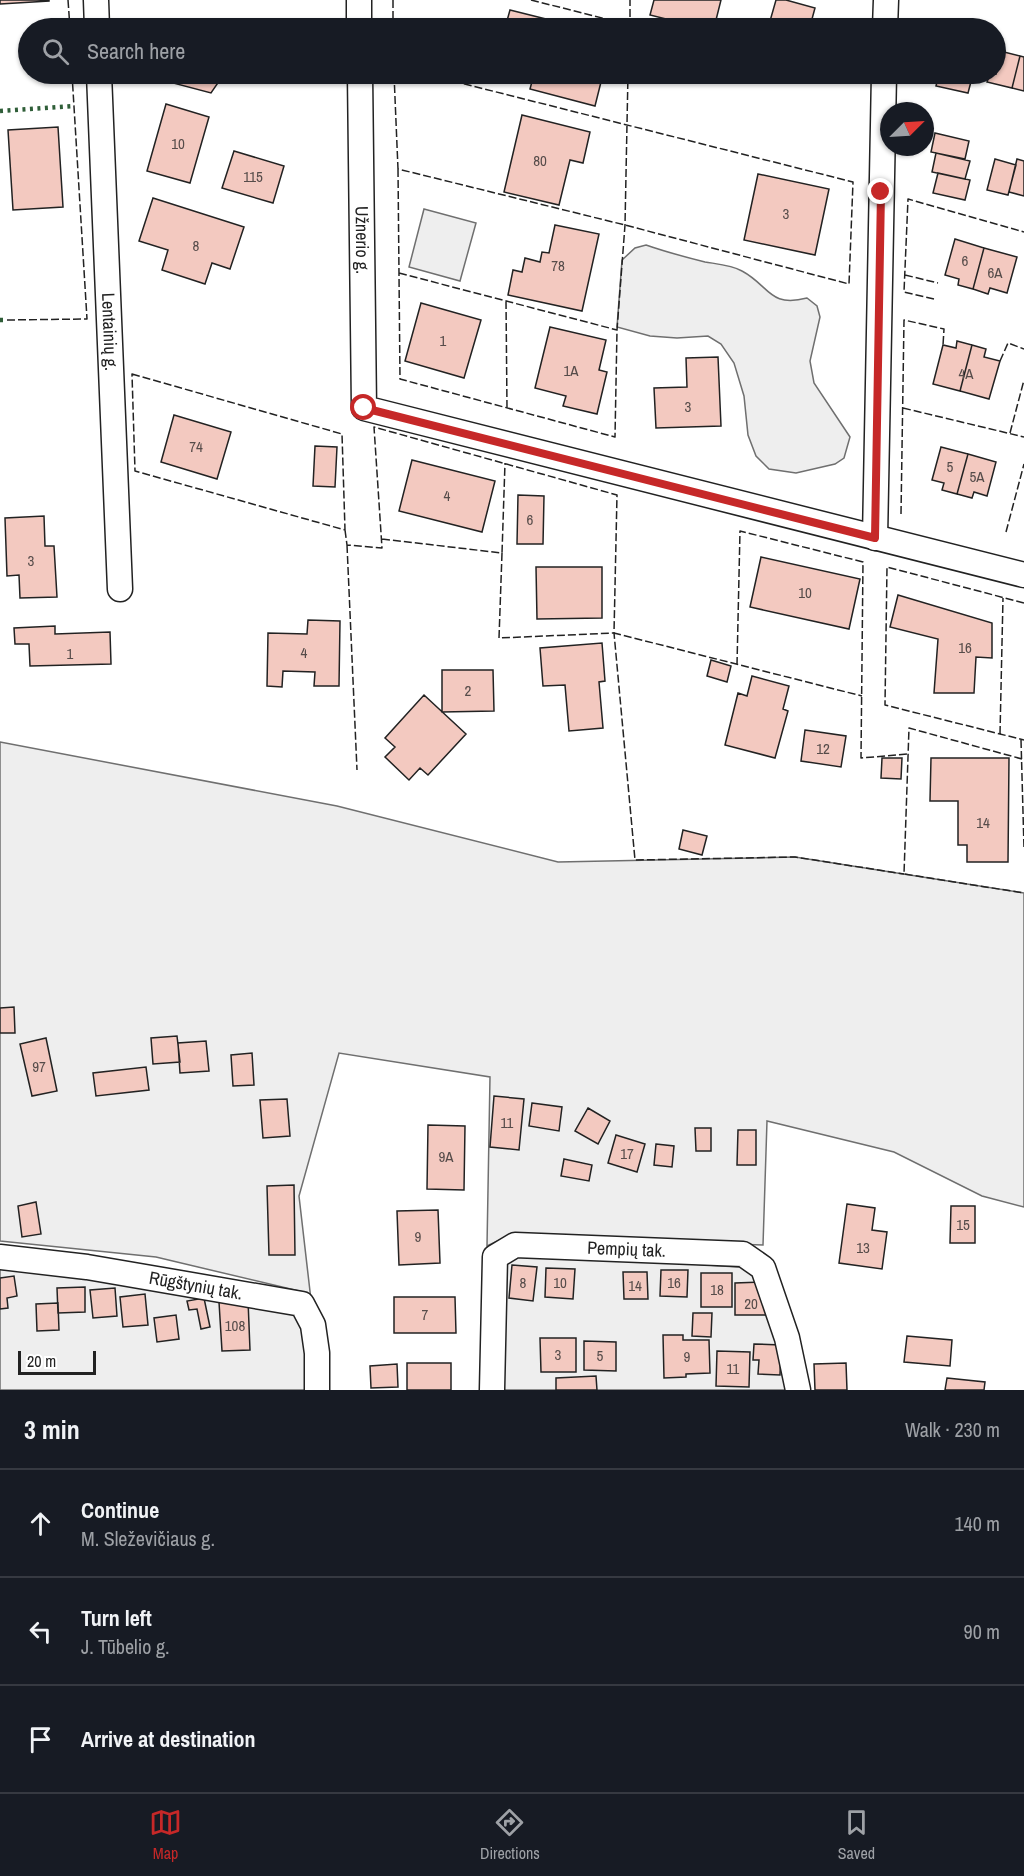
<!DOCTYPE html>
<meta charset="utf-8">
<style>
body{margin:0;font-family:"Archivo Narrow",sans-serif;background:#242831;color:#f1f3f6}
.compass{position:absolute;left:880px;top:102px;width:54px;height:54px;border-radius:50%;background:#171b24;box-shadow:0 2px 4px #0004;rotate:66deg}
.scale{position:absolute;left:18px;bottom:15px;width:78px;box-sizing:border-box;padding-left:6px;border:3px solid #222;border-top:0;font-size:16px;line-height:21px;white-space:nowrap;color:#222;-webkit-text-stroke:4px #fff;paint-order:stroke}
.stop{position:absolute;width:18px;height:18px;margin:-14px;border:4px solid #c62828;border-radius:50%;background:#fff}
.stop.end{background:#c62828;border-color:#fff;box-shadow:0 2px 6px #0008}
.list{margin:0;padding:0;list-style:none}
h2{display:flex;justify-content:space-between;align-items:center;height:78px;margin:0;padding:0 24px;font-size:26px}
h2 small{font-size:20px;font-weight:400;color:#9ea1a6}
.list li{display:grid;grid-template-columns:39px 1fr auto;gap:18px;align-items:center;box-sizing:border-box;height:108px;padding:0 24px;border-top:2px solid #363941}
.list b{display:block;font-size:22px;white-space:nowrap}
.list p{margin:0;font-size:20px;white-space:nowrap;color:#9ea1a6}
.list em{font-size:20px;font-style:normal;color:#9ea1a6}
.icon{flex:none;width:33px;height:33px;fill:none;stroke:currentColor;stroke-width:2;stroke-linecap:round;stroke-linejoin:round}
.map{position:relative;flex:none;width:1024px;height:1390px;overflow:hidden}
.search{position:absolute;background:#171b24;box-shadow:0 2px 4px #0004;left:18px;right:18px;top:18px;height:66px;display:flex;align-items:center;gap:15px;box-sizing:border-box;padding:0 21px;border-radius:33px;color:#9ea1a6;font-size:22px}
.sheet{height:402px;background:#171b24}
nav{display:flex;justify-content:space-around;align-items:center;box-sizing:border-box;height:84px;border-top:2px solid #363941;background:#171b24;font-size:16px;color:#9ea1a6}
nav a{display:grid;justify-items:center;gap:3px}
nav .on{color:#c62828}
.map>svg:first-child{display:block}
.green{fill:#eee;stroke:#6f6f6f;stroke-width:1.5}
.building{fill:#f3c9c0;stroke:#222;stroke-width:1.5}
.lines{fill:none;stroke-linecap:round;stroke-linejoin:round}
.minor-casing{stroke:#222;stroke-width:27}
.minor{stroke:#fff;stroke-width:24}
.hedge{stroke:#2f5e38;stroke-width:4.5;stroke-dasharray:3 4.5;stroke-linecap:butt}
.fence{stroke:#222;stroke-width:1.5;stroke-dasharray:8 3;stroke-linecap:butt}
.route{stroke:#c62828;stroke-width:8}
.labels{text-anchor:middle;stroke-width:4.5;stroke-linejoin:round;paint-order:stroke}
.number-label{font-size:15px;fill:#564c4a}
.street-label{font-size:18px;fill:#222;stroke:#fff}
</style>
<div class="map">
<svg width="1024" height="1390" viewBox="0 0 1024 1390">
<rect width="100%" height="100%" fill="#fff"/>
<!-- green -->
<path class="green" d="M424 209 476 223 460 281 409 267Z
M646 245C666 252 685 257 705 262 717 264 732 265 742 271 770 286 769 308 807 298L817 306 820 317 810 361 814 383 850 437 844 458 835 464 796 473 769 469 756 456 748 435 744 396 734 363 721 344 708 336 677 338 650 336 617 327 622 260 635 248Z
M0 742 337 806 558 862 795 857 1024 893V1207L982 1196 894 1152 767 1121 763 1245 506 1237 487 1246 490 1077 339 1053 299 1196 311 1300 303 1292 156 1257 0 1241Z
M514 1252 752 1268 792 1390H502L500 1261Z
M0 1267 278 1305 300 1317 306 1331V1390H0Z"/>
<!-- building -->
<path class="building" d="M0 0H49V1L0 4Z
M654 0H721L714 28H702L650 15Z
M776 0H786L815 8 812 19 837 25 836 28H768Z
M510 10 582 28H505Z
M996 50 1020 56 1012 88 987 82 990 74H996Z
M1020 56 1024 57V91L1012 88Z
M153 74H224L211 93 154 78Z
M532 74H603L595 106 530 89 534 74Z
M939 74H973L968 93 936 86Z
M166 104 209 117 190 183 147 171Z
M522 115 590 132 583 163 570 160 559 205 504 192Z
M58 127 63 207 13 210 8 130Z
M935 133 969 141 965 159 931 152Z
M234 151 284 166 273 203 222 188Z
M936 153 970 161 965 179 932 172Z
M995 159 1016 165 1008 195 987 190Z
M1017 159 1024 161V196L1009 192Z
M938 173 970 180 965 200 933 193Z
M758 174 829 189 815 255 744 240Z
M153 198 244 227 230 269 212 263 205 284 162 270 168 250 139 241Z
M555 225 599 234 582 311 508 295 513 270 522 272 525 258 540 262 542 252 549 253Z
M955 239 984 248 973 289 958 285 959 279 945 275Z
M984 248 1017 257 1007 293 990 288 988 294 973 289Z
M421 303 481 320 464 378 405 361Z
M550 327 606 340 599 370 607 372 597 414 563 406 566 396 535 388Z
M957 341 972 345 960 391 933 384 943 345 956 348Z
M972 345 986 349 984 357 1000 361 989 399 960 391Z
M718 357 721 426 656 428 654 388 687 387 686 358Z
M174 415 231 432 217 479 161 462Z
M315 446 337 447 335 487 313 486Z
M941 447 968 454 957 494 942 490 944 483 932 480Z
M968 454 996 462 987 496 974 492 972 498 957 494Z
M412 460 495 481 482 532 399 511Z
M518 495 544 496 543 544H517Z
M44 516 45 546H54L57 597 20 598 19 575 7 576 5 518Z
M761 557 860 579 849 629 750 607Z
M536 567H602V618L537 619Z
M898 595 992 623V658L976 657 974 693H934L938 639 890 627Z
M308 620 340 621 339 686H314L315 672 283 671 282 687 267 686 268 633 307 634Z
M55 626V634L110 632 111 664 30 666 29 644H15L14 628Z
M602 643 605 681 599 682 603 728 569 731 565 685 543 686 540 648Z
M711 660 731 666 727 682 707 676Z
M442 670H493L494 711 442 712Z
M752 676 789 686 783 709 788 711 775 758 725 745 738 693 747 696Z
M424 695 466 734 428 775 420 768 409 780 385 757 395 747 385 738Z
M805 730 846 736 841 767 801 761Z
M882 758H902L901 779 881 778Z
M931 758H1009L1008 862H967V845H958V801H930Z
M683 830 707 836 702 855 679 849Z
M14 1007 15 1033H0V1008Z
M177 1036 180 1062 153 1064 151 1038Z
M46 1038 57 1091 32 1096 20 1044Z
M206 1041 209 1071 180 1073 178 1043Z
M252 1053 254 1085 233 1086 231 1055Z
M146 1067 149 1090 96 1096 93 1073Z
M494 1096 524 1099 519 1150 490 1147Z
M287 1099 290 1136 263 1138 260 1100Z
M532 1103 562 1107 559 1131 529 1126Z
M588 1108 610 1121 598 1144 575 1131Z
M428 1125 465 1126 464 1190 427 1189Z
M695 1128H711V1151H696Z
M738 1130H756V1165H737Z
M616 1135 645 1144 637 1172 608 1163Z
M656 1144 674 1146 672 1167 654 1165Z
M564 1159 592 1165 589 1181 561 1176Z
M294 1185 295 1255H269L267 1186Z
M36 1202 41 1234 22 1237 18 1206Z
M847 1204 875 1208 872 1230 887 1232 882 1269 839 1263Z
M951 1206H975V1243H950Z
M438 1210 440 1263 399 1265 397 1211Z
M512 1265 537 1267 533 1301 509 1298Z
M546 1268 575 1269 573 1299 545 1297Z
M661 1270H688L687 1297 660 1296Z
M623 1272H647L648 1299H624Z
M701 1273H732V1307H701Z
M14 1276 17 1296 7 1298 8 1308 0 1309V1278Z
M762 1282 767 1315H735V1283Z
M85 1287V1312L58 1313 57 1288Z
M115 1288 117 1316 93 1318 90 1290Z
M145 1294 148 1325 123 1327 120 1297Z
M394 1297H455L456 1333H394Z
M204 1298 210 1327 201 1329 197 1309 189 1310 187 1301Z
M248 1300 250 1350 222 1351 219 1302Z
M58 1303 59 1330 37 1331 36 1304Z
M693 1313H712L711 1337 692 1336Z
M176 1315 179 1339 157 1342 154 1318Z
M663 1335H683V1340H709L710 1373 686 1374V1377L664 1378Z
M907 1336 952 1340 950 1366 904 1362Z
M540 1338H576V1372H541Z
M584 1341 616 1342V1371L584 1370Z
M754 1344 781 1345 780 1375 758 1374 759 1360H753Z
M717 1351 750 1352 749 1387 716 1386Z
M407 1363H451V1390H407Z
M846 1363 847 1390H815L814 1364Z
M397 1364 398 1387 371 1388 370 1366Z
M596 1376 597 1390H556V1378Z
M947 1378 985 1382 984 1390H945Z"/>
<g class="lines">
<!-- minor casing -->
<g class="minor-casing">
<g id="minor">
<path d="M96 0 97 28"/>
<path d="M359 0V28"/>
<path d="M885 28 886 0"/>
<path id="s1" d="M99 74 120 589"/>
<path id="s2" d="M360 74 364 408 1024 575"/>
<path d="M875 538 884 74"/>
<path id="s3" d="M0 1257 87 1267 302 1304 313 1325 317 1353V1390"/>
<path id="s4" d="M492 1390 495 1257 515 1245 743 1254 763 1268 787 1338 798 1390"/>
</g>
</g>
<!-- minor -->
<use href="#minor" class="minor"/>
<!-- hedge -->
<path class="hedge" d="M0 111 73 106
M0 320H7"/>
<!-- fence -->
<path class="fence" d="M68 0 70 28
M393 0V28
M531 0 630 25V0
M394 74 398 169 625 225 849 284 853 182 425 74
M398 169 400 379 615 437 617 330 625 225 628 74
M399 273 617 330
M905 275 938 283
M934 299 904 292 908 199 1024 232
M506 301 507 408
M7 320 87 319 72 74
M1000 361 1008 343 1024 349
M132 374 342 434 345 530 135 471Z
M903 408 1024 437
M1010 433 1024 380
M901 514 904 320 944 329 943 345
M345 530 347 545 382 548 374 427 617 495 614 633 862 696
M1006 532 1024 464
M382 539 502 553 505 463
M347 545 357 770
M502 553 499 638 614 633 635 860 795 857 904 874
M1024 603 887 567 885 705 1024 740
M737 665 740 531 863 562 861 758 908 754
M1000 734 1003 598
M1021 740 1024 848
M1022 759 909 728 904 874 1024 893"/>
</g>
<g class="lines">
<!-- route -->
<path class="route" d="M364 408 875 538 881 192"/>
</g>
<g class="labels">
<!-- number labels -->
<g class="number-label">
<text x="178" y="149">10</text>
<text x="540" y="166">80</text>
<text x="253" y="182">115</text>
<text x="786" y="219">3</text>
<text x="196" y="251">8</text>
<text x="965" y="266">6</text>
<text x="558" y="271">78</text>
<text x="995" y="278">6A</text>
<text x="443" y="346">1</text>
<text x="571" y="376">1A</text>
<text x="966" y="379">4A</text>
<text x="688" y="412">3</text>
<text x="196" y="452">74</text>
<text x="950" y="472">5</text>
<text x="977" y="482">5A</text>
<text x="447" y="501">4</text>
<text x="530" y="525">6</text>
<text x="31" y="566">3</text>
<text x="805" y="598">10</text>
<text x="965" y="653">16</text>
<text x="304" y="658">4</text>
<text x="70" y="659">1</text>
<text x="468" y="696">2</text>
<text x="823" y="754">12</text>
<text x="983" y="828">14</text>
<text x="39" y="1072">97</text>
<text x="507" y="1128">11</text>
<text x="627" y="1159">17</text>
<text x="446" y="1162">9A</text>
<text x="963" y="1230">15</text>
<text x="418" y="1242">9</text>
<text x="863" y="1253">13</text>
<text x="523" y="1288">8</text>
<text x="560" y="1288">10</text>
<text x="674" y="1288">16</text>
<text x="635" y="1291">14</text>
<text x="717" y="1295">18</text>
<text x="751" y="1309">20</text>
<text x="425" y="1320">7</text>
<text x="235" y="1331">108</text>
<text x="558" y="1360">3</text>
<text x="600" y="1361">5</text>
<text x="687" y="1362">9</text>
<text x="733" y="1374">11</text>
</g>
<!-- street labels -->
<g class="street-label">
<text dy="6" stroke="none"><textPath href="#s2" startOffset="166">Užnerio g.</textPath></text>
<text dy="6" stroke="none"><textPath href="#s1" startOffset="258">Lentainių g.</textPath></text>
<text dy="6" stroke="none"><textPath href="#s4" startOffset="268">Pempių tak.</textPath></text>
<text dy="6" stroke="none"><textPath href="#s3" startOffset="198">Rūgštynių tak.</textPath></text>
</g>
</g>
</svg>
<svg class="compass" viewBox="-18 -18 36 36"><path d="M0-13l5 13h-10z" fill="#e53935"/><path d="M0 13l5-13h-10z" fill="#9ea1a6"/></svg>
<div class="scale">20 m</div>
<div class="stop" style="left:364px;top:408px"></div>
<div class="stop end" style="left:881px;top:192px"></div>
<div class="search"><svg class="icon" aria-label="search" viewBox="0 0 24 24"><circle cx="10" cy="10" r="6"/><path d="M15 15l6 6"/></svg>Search here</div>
</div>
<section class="sheet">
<h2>3 min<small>Walk · 230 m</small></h2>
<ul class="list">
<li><svg class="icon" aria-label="ahead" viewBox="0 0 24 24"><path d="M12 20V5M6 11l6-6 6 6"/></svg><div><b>Continue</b><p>M. Sleževičiaus g.</p></div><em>140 m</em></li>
<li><svg class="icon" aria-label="left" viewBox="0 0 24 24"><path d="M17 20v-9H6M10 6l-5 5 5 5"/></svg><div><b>Turn left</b><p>J. Tūbelio g.</p></div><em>90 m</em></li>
<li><svg class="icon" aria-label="arrive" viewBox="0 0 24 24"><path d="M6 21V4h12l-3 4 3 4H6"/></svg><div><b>Arrive at destination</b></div></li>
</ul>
</section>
<nav>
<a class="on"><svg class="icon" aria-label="map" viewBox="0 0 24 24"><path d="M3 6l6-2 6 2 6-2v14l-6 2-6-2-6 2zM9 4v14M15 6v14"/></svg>Map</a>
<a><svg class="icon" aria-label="directions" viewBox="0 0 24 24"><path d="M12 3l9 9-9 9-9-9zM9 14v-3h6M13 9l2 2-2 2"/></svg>Directions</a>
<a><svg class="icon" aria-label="saved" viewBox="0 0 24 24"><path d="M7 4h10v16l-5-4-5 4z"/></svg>Saved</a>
</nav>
